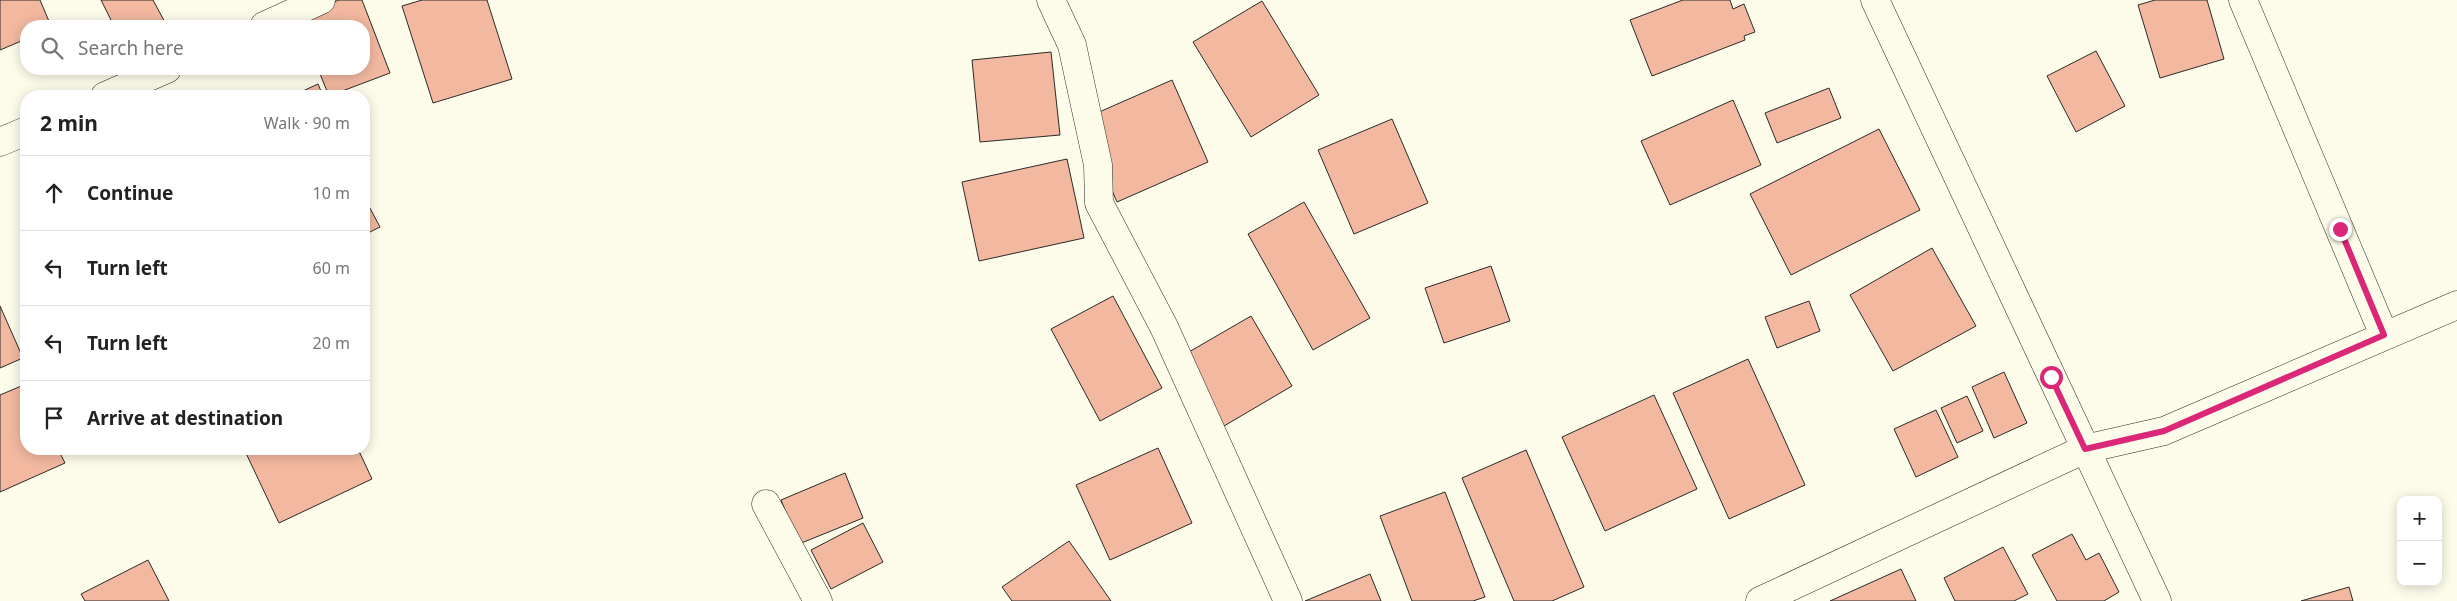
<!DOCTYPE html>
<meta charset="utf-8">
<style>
body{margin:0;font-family:"Noto Sans",sans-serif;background:#f2f2f2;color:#222}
.controls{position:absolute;right:15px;bottom:15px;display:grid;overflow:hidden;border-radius:10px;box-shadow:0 2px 12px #0003}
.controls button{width:45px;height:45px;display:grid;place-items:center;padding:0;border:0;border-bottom:1px solid #e0e0e0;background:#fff;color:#222;font:25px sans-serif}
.stop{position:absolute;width:15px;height:15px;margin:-11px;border:4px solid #db2777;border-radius:50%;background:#fff}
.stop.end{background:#db2777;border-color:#fff;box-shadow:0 1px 5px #0008}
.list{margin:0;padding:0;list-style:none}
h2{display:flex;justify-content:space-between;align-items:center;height:65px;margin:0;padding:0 20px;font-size:21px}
h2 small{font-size:16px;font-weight:400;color:#767676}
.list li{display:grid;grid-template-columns:32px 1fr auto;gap:15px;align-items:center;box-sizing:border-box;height:75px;padding:0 20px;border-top:1px solid #e0e0e0}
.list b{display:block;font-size:19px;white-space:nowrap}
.list em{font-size:16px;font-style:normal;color:#767676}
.icon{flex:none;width:28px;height:28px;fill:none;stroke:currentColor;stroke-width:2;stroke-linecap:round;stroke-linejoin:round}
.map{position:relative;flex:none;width:2457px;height:601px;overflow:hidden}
.search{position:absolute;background:#fff;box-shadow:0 2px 12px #0003;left:20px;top:20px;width:350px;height:55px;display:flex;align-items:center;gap:12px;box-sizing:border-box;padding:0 18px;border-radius:20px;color:#767676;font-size:19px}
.panel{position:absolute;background:#fff;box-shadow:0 2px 12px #0003;left:20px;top:90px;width:350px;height:365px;border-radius:20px}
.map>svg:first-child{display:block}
.building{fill:#f2b8a0;stroke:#2b2b2b}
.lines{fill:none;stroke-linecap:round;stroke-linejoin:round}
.minor-casing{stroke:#2b2b2b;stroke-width:29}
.minor{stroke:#fdfbea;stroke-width:28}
.route{stroke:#db2777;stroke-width:6}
</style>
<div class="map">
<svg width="2457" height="601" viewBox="0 0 2457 601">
<rect width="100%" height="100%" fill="#fdfbea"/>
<!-- building -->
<path class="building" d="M0 0H40L51 26H26V39L0 50Z
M101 0H153L167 26H114Z
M339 0H362L390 73 329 96 318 69H364V26H302L298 16Z
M422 0H487L512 79 433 103 402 6Z
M1683 0H1730L1733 9 1744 4 1755 32 1744 36 1745 40 1652 76 1630 20Z
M2155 0H2207L2224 59 2160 78 2138 5Z
M1262 1 1319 95 1251 137 1193 42Z
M2096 51 2125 106 2076 132 2047 76Z
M1051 52 1060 135 980 142 972 60Z
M1172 80 1208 162 1117 202 1081 120Z
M318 84 323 96H292Z
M1829 88 1841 118 1777 143 1765 113Z
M1733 100 1761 165 1670 205 1641 141Z
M1392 119 1428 203 1354 234 1318 150Z
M1879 129 1920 210 1791 275 1750 194Z
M1067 159 1084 238 979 261 962 182Z
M364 197 380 227 364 235Z
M1304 202 1370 318 1313 350 1248 234Z
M1932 248 1976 326 1893 371 1850 295Z
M1491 266 1510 321 1444 343 1425 288Z
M1113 296 1162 388 1100 421 1051 329Z
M1809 301 1820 331 1777 348 1765 317Z
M0 306 23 358 0 368Z
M1251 316 1292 386 1224 426 1182 356Z
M1748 359 1805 485 1729 519 1673 393Z
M2004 372 2027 423 1994 438 1972 387Z
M26 384V449H58L65 463 0 492V395Z
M1654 395 1697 489 1605 531 1562 437Z
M1967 396 1983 431 1957 443 1941 408Z
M1936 410 1958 457 1916 477 1894 429Z
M1158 448 1192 523 1110 560 1076 485Z
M244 449H358L372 479 279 523Z
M1526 450 1584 587 1552 601H1514L1462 478Z
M845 473 863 518 799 544 781 500Z
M1445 492 1485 597 1473 601H1412L1380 516Z
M863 523 883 562 831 589 811 550Z
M2072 534 2086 560 2099 553 2119 592 2104 601H2057L2032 555Z
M1069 541 1111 601H1012L1002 587Z
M2003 547 2028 594 2014 601H1955L1944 578Z
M148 560 169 601H85L81 594Z
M1901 569 1916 601H1830Z
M1370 574 1381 601H1305Z
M2349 587 2353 601H2301Z"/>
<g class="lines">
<!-- minor casing -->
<g class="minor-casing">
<path id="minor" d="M1051 0 1072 45 1098 165 1099 203 1164 327 1288 601
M1875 0 2157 601
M2243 0 2384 335
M264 26 321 0
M105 96 167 69
M0 142 26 131
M766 504 818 601
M1760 601 2085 449 2164 431 2457 305"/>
</g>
<!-- minor -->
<use href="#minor" class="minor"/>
</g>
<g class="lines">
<!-- route -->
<path class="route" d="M2051 377 2085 449 2164 431 2384 335 2340 229"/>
</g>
</svg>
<div class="controls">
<button>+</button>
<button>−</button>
</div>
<div class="stop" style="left:2051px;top:377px"></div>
<div class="stop end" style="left:2340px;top:229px"></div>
<div class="search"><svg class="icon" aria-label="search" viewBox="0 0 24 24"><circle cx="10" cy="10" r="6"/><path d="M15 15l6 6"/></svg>Search here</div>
<section class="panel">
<h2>2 min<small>Walk · 90 m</small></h2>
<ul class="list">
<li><svg class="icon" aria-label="ahead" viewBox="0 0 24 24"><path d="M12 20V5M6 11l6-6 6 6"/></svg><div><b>Continue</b></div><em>10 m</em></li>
<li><svg class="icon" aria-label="left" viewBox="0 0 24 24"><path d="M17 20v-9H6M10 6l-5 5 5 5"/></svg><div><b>Turn left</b></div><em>60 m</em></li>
<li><svg class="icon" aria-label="left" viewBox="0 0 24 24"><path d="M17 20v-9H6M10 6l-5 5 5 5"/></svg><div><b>Turn left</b></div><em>20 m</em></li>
<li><svg class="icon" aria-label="arrive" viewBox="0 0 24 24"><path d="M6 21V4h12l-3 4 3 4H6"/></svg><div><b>Arrive at destination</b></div></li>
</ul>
</section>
</div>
